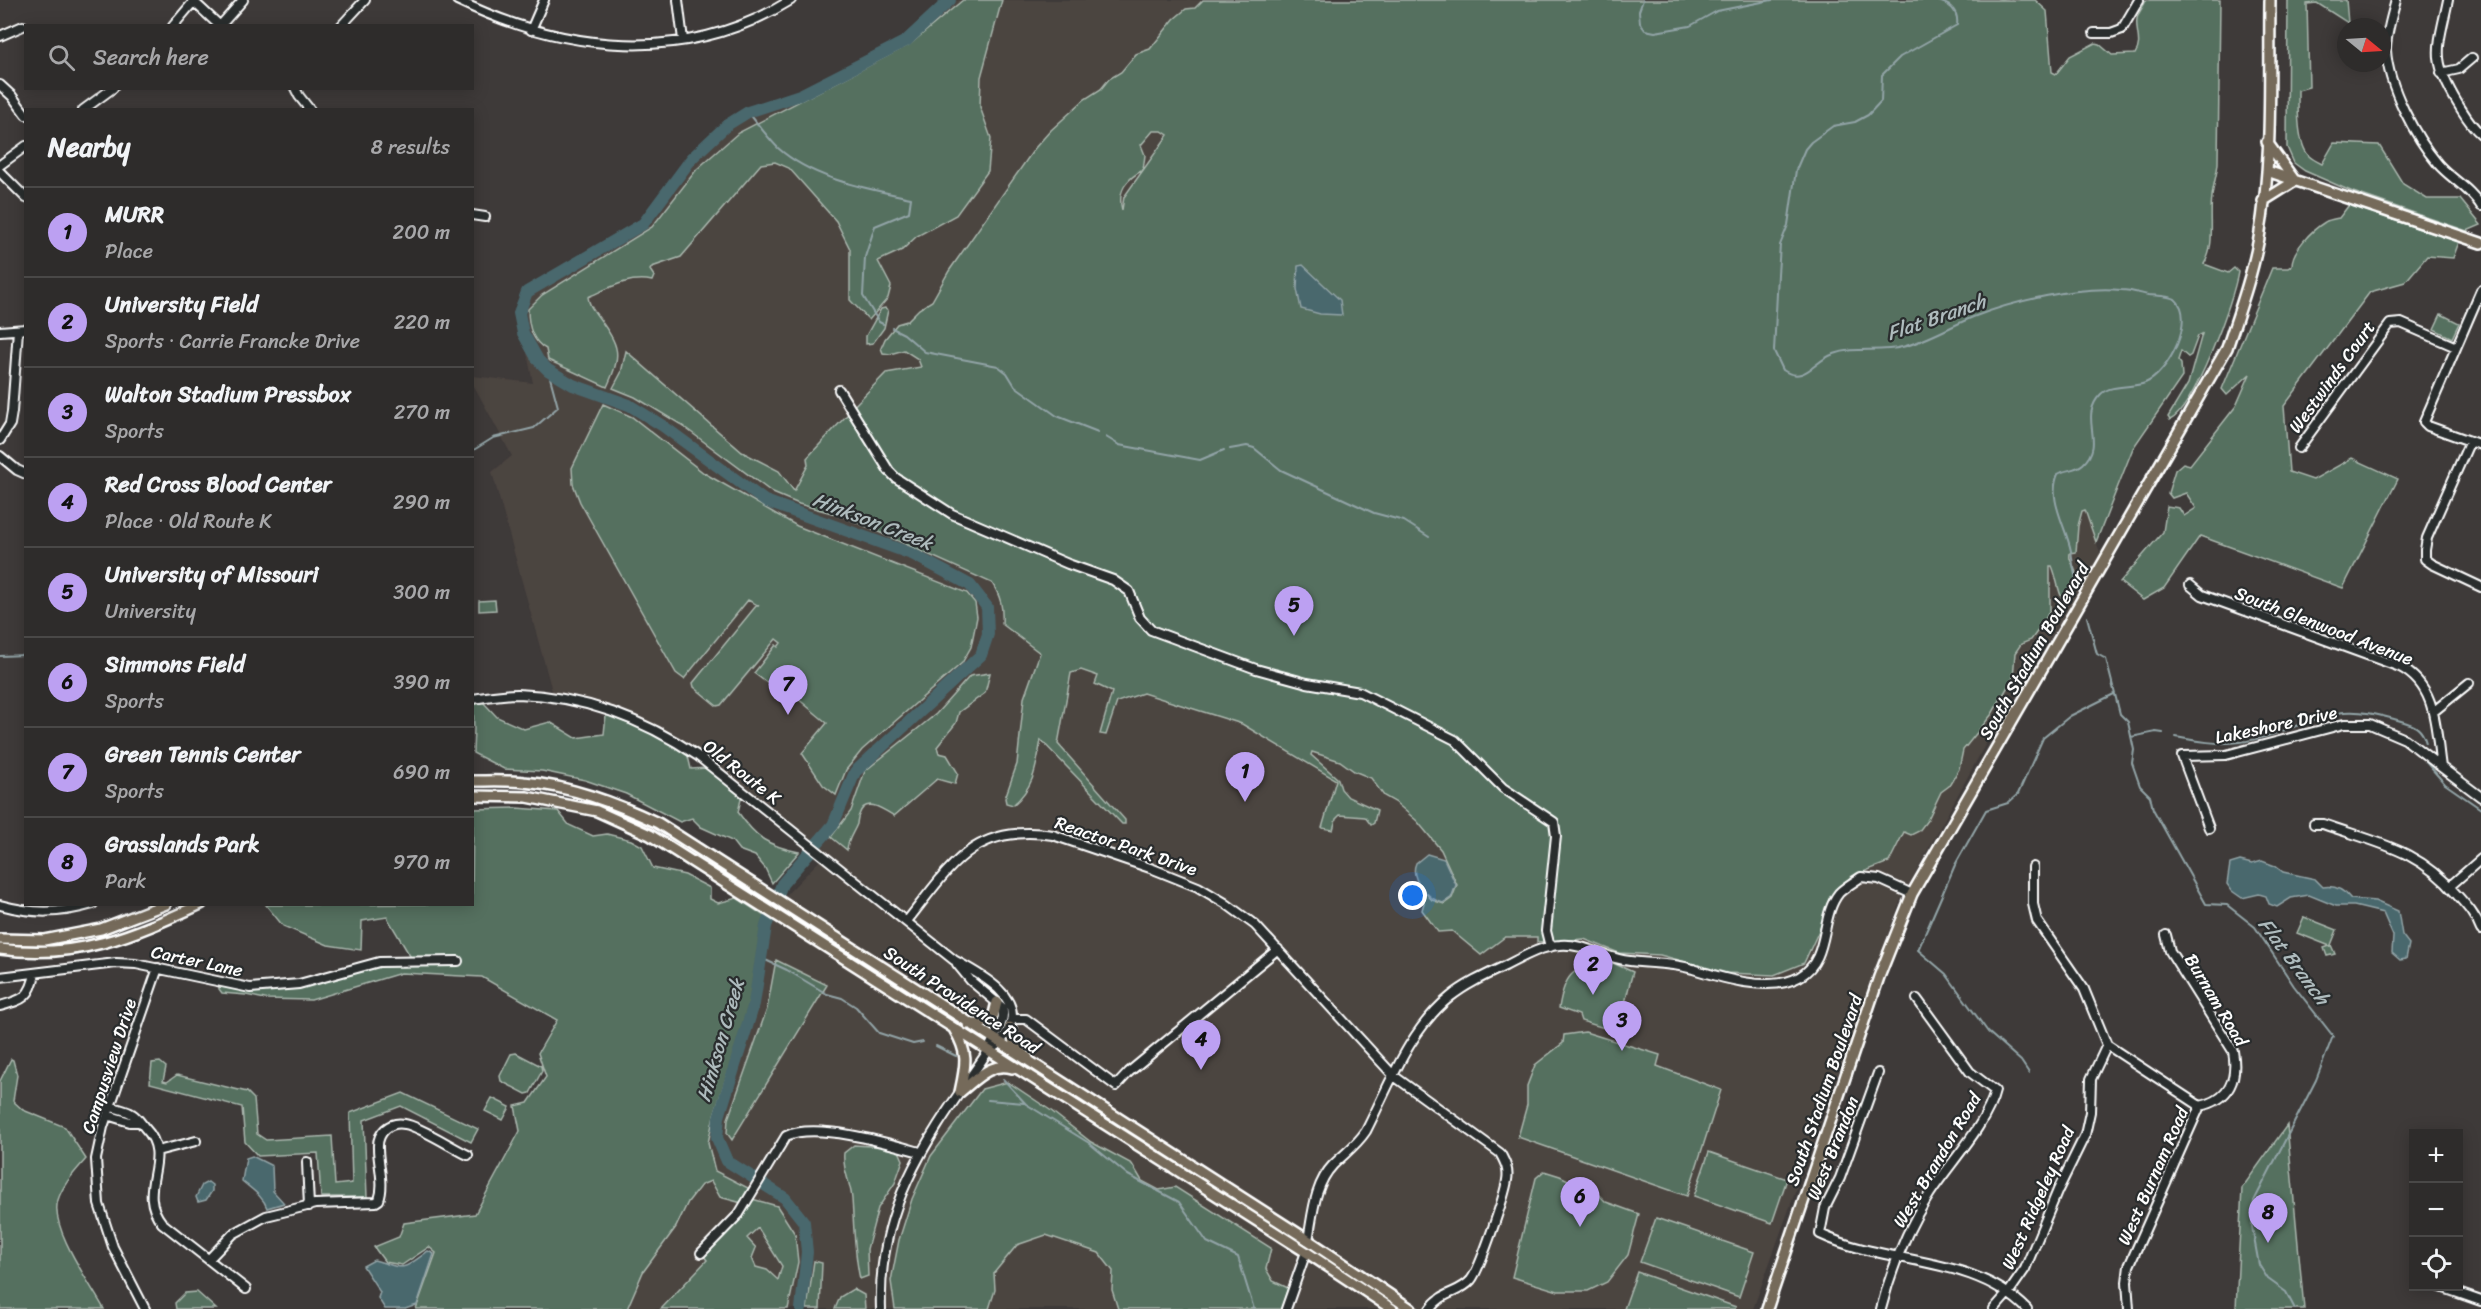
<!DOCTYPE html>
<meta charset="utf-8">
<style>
body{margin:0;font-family:Sriracha,sans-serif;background:#3a3837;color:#f1f3f6}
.controls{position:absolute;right:18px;bottom:18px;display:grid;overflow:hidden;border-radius:0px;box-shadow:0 3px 15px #0003}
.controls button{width:54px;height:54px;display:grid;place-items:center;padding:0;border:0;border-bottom:2px solid #494847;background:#2e2c2b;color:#f1f3f6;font:30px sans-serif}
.compass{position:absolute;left:2337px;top:18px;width:54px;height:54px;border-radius:50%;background:#2e2c2b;box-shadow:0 3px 15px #0003;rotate:108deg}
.you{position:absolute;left:1413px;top:896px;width:21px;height:21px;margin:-15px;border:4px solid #fff;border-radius:50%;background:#1a73e8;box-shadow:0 0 0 9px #1a73e833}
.badge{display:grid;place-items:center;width:39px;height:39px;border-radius:50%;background:#bca0f2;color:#111;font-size:20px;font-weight:700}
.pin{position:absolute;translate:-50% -50px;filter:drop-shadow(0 2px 3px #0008)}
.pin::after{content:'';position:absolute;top:32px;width:21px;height:18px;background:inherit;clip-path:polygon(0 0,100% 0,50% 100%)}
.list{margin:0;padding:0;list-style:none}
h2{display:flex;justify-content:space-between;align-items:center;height:78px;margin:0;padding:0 24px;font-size:26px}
h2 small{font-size:20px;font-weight:400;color:#a7a7a9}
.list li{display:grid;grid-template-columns:39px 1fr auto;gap:18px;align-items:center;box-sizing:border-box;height:90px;padding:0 24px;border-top:2px solid #494847}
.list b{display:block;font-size:22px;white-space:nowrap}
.list p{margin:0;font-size:20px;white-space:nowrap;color:#a7a7a9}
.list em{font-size:20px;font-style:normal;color:#a7a7a9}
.icon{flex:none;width:33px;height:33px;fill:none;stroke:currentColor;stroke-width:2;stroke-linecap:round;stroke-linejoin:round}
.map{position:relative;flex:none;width:2481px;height:1309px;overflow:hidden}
.search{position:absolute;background:#2e2c2b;box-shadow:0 3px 15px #0003;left:24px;top:24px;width:450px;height:66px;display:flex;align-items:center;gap:15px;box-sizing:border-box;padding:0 21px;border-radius:0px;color:#a7a7a9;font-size:22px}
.panel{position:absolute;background:#2e2c2b;box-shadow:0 3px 15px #0003;left:24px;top:108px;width:450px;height:798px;border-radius:0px}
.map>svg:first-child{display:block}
.built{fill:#4c4440}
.green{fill:#546f5e;stroke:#aab7ae;stroke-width:1.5;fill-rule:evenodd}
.water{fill:#4a676d;stroke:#92a4a7;stroke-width:1.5}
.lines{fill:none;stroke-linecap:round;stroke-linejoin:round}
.stream{stroke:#92a4a7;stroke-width:2}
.river{stroke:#4a676d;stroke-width:12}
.minor-casing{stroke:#fff;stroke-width:12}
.major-casing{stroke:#fff;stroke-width:14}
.minor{stroke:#2a2d2e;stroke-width:8}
.major{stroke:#746a5a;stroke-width:9}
.labels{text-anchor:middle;stroke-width:4.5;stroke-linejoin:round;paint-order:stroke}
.street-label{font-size:18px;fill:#fff;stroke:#2a2d2e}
.water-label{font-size:20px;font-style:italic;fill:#aebbbd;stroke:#2a2d2e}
</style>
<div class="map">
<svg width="2481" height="1309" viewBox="0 0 2481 1309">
<rect width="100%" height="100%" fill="#3e3a39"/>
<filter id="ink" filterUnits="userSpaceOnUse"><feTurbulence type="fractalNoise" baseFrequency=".0167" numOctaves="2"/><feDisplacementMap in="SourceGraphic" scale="12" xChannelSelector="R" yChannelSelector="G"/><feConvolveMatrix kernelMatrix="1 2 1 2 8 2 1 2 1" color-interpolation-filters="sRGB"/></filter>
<g filter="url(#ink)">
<!-- built -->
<path class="built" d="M950 0H1691L2079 496 2103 560 2014 692 1901 899 1753 1309H432L751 931 824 856 698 756 626 716 554 698 492 472 512 456 473 384V376L533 383 519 313 527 292 643 224 692 158 727 125 748 112 800 95 906 41Z"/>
<!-- green -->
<path class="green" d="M963 0H1002L981 77 980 107 991 138 988 171 956 215 917 236 902 250 878 261 891 286 888 298 869 320 850 300V249L836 221 789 168 775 162 761 164 681 257 652 267 650 270 654 276 652 281C629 276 609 288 588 297 589 306 594 311 599 318 620 347 622 354 607 387L548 360 546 349C531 341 528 325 528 309L542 295 652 227 697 169 738 133 909 45Z
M1203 0H2035L2047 11 2052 72 2056 74 2070 56 2095 43 2099 44 2112 55 2135 54C2143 42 2135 32 2137 19 2138 12 2144 7 2146 0H2220L2218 163C2217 175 2213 185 2212 197 2209 218 2216 245 2204 264L2228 273 2234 268 2238 272C2234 299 2194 409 2170 420L2168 417 2188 384 2202 334 2198 336 2191 355 2188 357 2181 351 2178 360 2181 364 2182 377 2133 448 2096 542 2085 510 2082 511 2078 526 2076 552 2070 553C2069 560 2071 561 2074 567 2080 580 2073 590 2067 601L2063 600C2057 589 2057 577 2052 566H2050V609L2044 622 2031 640 2021 644 2015 653 2013 678 1992 714 1963 750 1959 769 1949 786 1941 792 1928 819 1919 831 1911 835 1904 832 1889 862 1850 877 1827 913 1804 963 1774 975 1727 973 1660 955 1619 953 1584 939 1537 942V937H1505L1481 955 1452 931 1438 932 1422 910 1424 903 1411 888 1414 882H1416L1432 900 1444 904 1452 898 1457 885 1441 850 1417 821 1395 802 1384 796 1371 778 1354 771 1340 761 1312 752 1311 755 1338 779 1341 789 1348 797 1377 810 1374 823 1371 825 1365 817 1340 815 1336 819 1333 830 1322 828 1336 780 1242 724 1143 693 1117 702 1106 735 1100 734 1112 692 1095 684 1098 676 1081 670 1071 673 1058 744 1125 820V824H1122L1041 740C1036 767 1035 786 1013 805L1006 803 1005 798 1017 764 1024 698 1040 653 1002 624C1003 607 1001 597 992 583L843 516 799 504 773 493 680 424 635 397 613 388 621 373 626 351 742 452 779 471 794 491 808 465 807 458 847 415H850V410L886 373 921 367 918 359 904 350 890 354 883 353 881 348 885 339 897 324 907 321 919 309 932 301 949 271 1035 148 1050 131 1085 99 1101 89 1109 79 1121 72 1136 54 1150 49 1174 19 1186 9 1195 8ZM1153 131H1162L1168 135 1124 197 1122 210C1117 191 1126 179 1143 170L1145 155 1141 145Z
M2288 0H2346L2348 23 2317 3 2307 4 2309 87 2298 90C2298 107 2297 144 2309 156 2312 159 2318 162 2322 164L2334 143 2379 145 2403 184 2427 199H2460L2481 225 2467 231 2353 192 2305 171 2294 163 2287 147Z
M2349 205 2459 242 2453 258 2427 256 2405 282 2370 292 2284 406 2289 472 2313 480 2352 458 2398 479 2343 588 2200 536 2164 588 2143 600 2120 582 2163 532 2167 506 2179 508 2184 516 2196 508 2186 493 2172 498 2168 493 2175 470 2183 463 2190 465 2236 406 2250 374 2227 395 2222 389 2272 268H2288L2292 265C2292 250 2312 230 2325 222 2328 220 2334 219 2339 218Z
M885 308 888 310 884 328 873 343 866 344V336L881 309Z
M2441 314 2459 323 2452 338 2434 329Z
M603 404 632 417 704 473 797 526 967 593 975 603 977 617 971 647 962 663 862 750 846 770 836 795 823 785 802 753 827 723 773 678 766 682 754 673 776 645 778 647 781 643 776 639 721 705 717 706 694 687 693 683 756 606H759L748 600 684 679 676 673 580 502 573 484 572 468Z
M495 600 496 610 479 611V601Z
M990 673 985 693 959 712 956 723 937 747 939 753 947 755 958 773 955 784 937 779 894 816C883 809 865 796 859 815 858 816 857 823 857 824 853 834 848 838 847 850L831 837 851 811 865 771 936 714 970 676Z
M483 702 497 717 524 729 550 722 576 738 604 734 606 715C635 721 662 735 687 752L691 769 708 768 742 795 738 812C756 838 768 846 799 852L772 883 765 868 755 856 739 850 732 841 701 827 692 818 680 822 626 794 585 780 542 771 504 769 473 753 474 729 473 703Z
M516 808 558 811 569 825 593 836 607 834 631 840 642 846 653 868 685 875 710 888V899L718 903 737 898 766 917 751 1001 714 1115 708 1143 715 1171 750 1189 742 1203 720 1197 711 1181 701 1185 688 1202 676 1227 643 1272 627 1309H416L436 1253 429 1247 402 1265 385 1262 374 1247 399 1237 404 1223 475 1214 520 1131 515 1106 528 1103 546 1077 538 1053 557 1020 482 977 401 973 311 1000 265 999 246 995 222 993 219 989V985L251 992 302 987 377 966 413 961 387 917 362 921 361 950 328 945 283 926 266 905 472 904 473 809Z
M2304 917 2337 930 2331 945 2335 954 2327 956 2324 948 2330 946 2297 933Z
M776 960 827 985 732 1140 727 1133 728 1119 767 1009Z
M1603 962 1613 963 1633 972C1627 991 1625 1007 1619 1026L1611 1030 1581 1021 1579 1015 1559 1008C1564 977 1571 967 1603 962Z
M1585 1032 1660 1055 1657 1066 1721 1090 1687 1196 1518 1137 1527 1105V1086L1535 1065 1563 1043 1564 1035Z
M516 1053 541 1066 542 1071 530 1093 526 1094 501 1081 500 1076 511 1054Z
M11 1059 13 1060 17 1075 13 1101 23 1110 65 1127 86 1159C75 1172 63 1184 58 1200 49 1227 91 1285 104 1309H0V1081Z
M160 1062 166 1067 163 1081 167 1082 177 1075 247 1092 254 1099 257 1134 266 1140 332 1136 335 1185 352 1183 350 1113 403 1093 478 1129 471 1142 401 1106 364 1120 367 1197H321L318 1153 258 1156 245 1142 242 1107 150 1083 152 1063Z
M1008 1082 1050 1110 1091 1142 1132 1164 1142 1181 1159 1190 1175 1187 1271 1248 1266 1269 1273 1281 1288 1288 1281 1309H1118L1112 1290 1113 1271 1099 1253 1046 1235 1017 1245 994 1273 995 1290 989 1309H895L891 1281 899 1240 912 1199 931 1156 982 1089Z
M492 1098 510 1107 503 1120 485 1111Z
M2287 1125 2304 1309H2236L2242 1188Z
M854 1145 886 1147 899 1151 903 1160 895 1183 878 1208 867 1249 868 1276 860 1279C854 1252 854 1226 852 1199 851 1183 842 1170 844 1153Z
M1709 1152 1787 1179 1772 1223 1694 1196Z
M1544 1171 1560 1176 1599 1195 1606 1202 1639 1214 1628 1255 1607 1282 1588 1291H1558L1512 1277 1536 1178Z
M752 1199 777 1206 795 1234 798 1262 788 1309H661L707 1260 702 1254 743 1215ZM758 1228 782 1266 778 1280 767 1270 756 1267 752 1258 756 1248 747 1238Z
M1656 1218 1754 1252 1739 1297 1640 1262Z
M814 1261 822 1263 820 1309H807Z
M1637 1272 1736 1307 1735 1309H1624Z
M853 1289 864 1295 865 1309H835L840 1297Z
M197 1292 216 1309H176L175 1303 185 1293Z"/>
<!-- water -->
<path class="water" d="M1303 265 1340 300 1342 315 1320 314 1301 309 1297 289 1298 266Z
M1427 854 1444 859 1456 885 1451 898 1443 903C1428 899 1409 879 1416 863Z
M2240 861 2252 864 2262 861 2275 866 2283 872 2315 879 2323 887C2334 885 2344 890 2351 899L2375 901 2398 911 2402 935 2409 944 2406 959 2400 960 2392 953 2393 936 2383 913 2354 906H2336L2309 895 2291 898 2277 907 2269 904 2266 896 2259 894 2242 898 2232 891 2227 884 2230 864Z
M252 1156 272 1166 273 1191 284 1203 267 1208C263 1196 251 1189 242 1181L246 1158Z
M208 1182 212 1185V1191L206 1200 198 1202 196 1197 202 1185Z
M428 1251 434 1254 417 1305 405 1309H385L378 1298 380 1292 363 1266 374 1260C405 1269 401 1272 428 1251Z"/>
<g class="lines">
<!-- stream -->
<path class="stream" d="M1643 0 1639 11 1640 23 1645 30 1655 32 1690 26 1717 11 1772 0
M1935 0C1948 3 1959 10 1957 25L1900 57 1882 75 1881 101 1868 115 1855 122 1833 126 1811 142 1805 149 1796 170 1788 225 1780 245 1778 274 1774 351 1783 370C1805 385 1814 360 1834 354 1855 346 1879 353 1902 347 1927 341 1949 327 1973 317 2014 301 2077 286 2121 290 2130 290 2139 293 2148 295 2157 296 2166 295 2175 299 2197 318 2168 374 2145 383 2133 388 2111 384 2101 394 2077 418 2107 442 2083 464 2075 471 2066 469 2058 474 2047 499 2066 526 2071 551 2073 563 2073 572 2078 584
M748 112C758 124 767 137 778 148 814 180 866 188 911 198L909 212 875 226 865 257 863 296 879 322 883 324
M892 328 904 334 925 352 998 366 1007 373 1015 386 1057 416 1098 432
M1106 437 1119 445 1200 460 1224 450
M1230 449 1247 446 1254 448 1281 470 1374 513 1404 521 1429 537
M472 451 493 438 534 428 558 407 548 370
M2087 617 2097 654 2106 659 2120 714 2128 722 2134 750 2132 763 2140 786 2150 796 2153 809 2206 904 2227 905 2255 927 2294 986 2333 1036 2316 1080 2254 1201 2252 1227 2259 1265 2268 1279 2286 1292 2295 1309
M0 656 26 655
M2131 737 2156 732 2163 733
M2176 737C2196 741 2218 745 2240 742 2274 738 2304 720 2337 713 2358 709 2381 715 2401 721 2415 725 2422 728 2426 743
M2425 761 2445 784 2481 809
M761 958 787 970 827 994 842 998 856 1007 879 1033 913 1044 923 1042
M936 1046 956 1056
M2029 1073 2021 1061 1988 1032 1946 974 1918 950 1955 865 1986 810 2008 803 2018 794 2043 738 2070 716 2114 694
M1003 1079 1026 1104 1089 1143 1128 1175 1179 1202 1207 1242 1238 1257 1254 1309
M988 1100 1024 1103"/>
<!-- river -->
<path class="river" d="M801 1309 807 1252 804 1222 785 1198 727 1161 717 1138 719 1117 754 1004 766 926 782 884 833 825 855 772 981 655 988 634 987 607 970 585 912 554 765 501 663 426 629 405 573 385 548 370 538 360 523 333 519 313 527 292 643 224 692 158 727 125 748 112 800 95 906 41 950 0"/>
<!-- minor casing -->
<g class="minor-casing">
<path id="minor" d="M192 0 220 26 243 0
M457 0C564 52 686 66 791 0
M678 0 683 40
M2396 0C2392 16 2386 33 2386 50 2388 86 2415 137 2438 164 2450 178 2471 189 2481 206
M2448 0C2438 49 2430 58 2458 104 2465 115 2471 126 2481 134
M173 26 194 1
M341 26 365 0
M531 30 544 0
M2094 33H2111L2122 29 2139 0
M0 36 23 26
M2441 73 2459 69 2472 58
M0 85 12 96 26 115
M295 88 299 96 310 110
M83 110 113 88
M0 165 26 146
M0 172 26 198
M472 215 485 217
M2481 290 2424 422 2428 426 2481 445
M0 331 26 329
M839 390 889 471 896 478 952 514 1068 564 1113 580 1129 591 1140 618 1151 630 1256 669 1307 683 1360 692 1455 740 1503 788 1554 822 1556 836 1546 931 1550 947
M0 440 10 424 12 412 18 330
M2470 441 2427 538 2425 550V559L2432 564 2481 587
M2299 448 2390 324 2401 323 2456 347
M0 456 17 470 26 474
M2190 585 2202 595 2400 667C2438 687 2435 728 2441 767L2481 797
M472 699C487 697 503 694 518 694 583 696 645 720 698 756L954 960C978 973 1026 997 1008 1030 1003 1040 999 1045 989 1050
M2433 712 2469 683
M2314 824H2323C2377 843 2419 849 2457 895 2467 906 2476 916 2481 930
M2209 828 2182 756 2226 755 2344 724H2370L2405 739 2441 767
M2033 867V904L2037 921 2084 989 2107 1045
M2450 886 2481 859
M0 905C33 914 59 914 93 904
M907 921C951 866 973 823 1053 835L1153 869 1198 887 1225 903 1255 925 1394 1076 1500 1153C1505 1162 1509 1170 1507 1180 1505 1195 1480 1269 1471 1280 1459 1294 1442 1291 1430 1309
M0 977 116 963 136 964 250 988 299 984 379 962 458 961
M0 1006C22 1000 31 998 35 973
M1012 1019H1026L1116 1086 1129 1072 1278 949
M2107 1045 2200 1106
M1878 1073 1840 1178 1825 1208 1820 1234C1887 1266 1972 1254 2027 1309
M110 1106C117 1109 126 1110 132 1114 137 1117 141 1123 145 1128 175 1159 134 1188 162 1223L246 1289
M107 1115 130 1122H140
M157 1151 196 1141
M307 1162 309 1206
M1308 1240C1313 1214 1314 1185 1333 1165 1345 1153 1356 1146 1366 1131 1389 1086 1409 1030 1450 997 1466 984 1486 975 1505 966 1521 958 1541 946 1560 945 1585 943 1606 959 1630 961 1653 964 1670 962 1693 969 1722 978 1770 993 1799 977 1831 959 1819 918 1839 893 1845 887 1854 882 1861 877L1879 879 1912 894
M701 1253 739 1214 786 1136C816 1122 888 1143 920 1152
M209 1259 233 1234 266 1216 315 1204 376 1202 379 1200C385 1184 378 1164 378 1148 377 1133 389 1121 405 1124 419 1126 453 1148 468 1155
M2438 1286 2481 1301
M145 1309 113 1247 99 1204 96 1159 103 1127 158 968
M881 1309C877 1202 932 1133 989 1050 993 1035 1007 1022 1002 1007L971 981 957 964
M1286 1309 1306 1252
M1881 1309C1891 1270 1907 1229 1929 1195 1948 1165 1987 1125 1995 1091L1970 1072 1917 999
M1994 1309 2009 1292 2025 1269 2058 1190 2085 1135 2090 1112 2091 1079 2107 1045
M2129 1309 2127 1282 2129 1266 2200 1106C2230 1100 2238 1079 2233 1051L2170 951 2166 935"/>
</g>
<!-- major casing -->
<g class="major-casing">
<path id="major" d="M2267 171 2481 243
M2263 201 2295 181 2267 142
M472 781C489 781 507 780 524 782 571 786 615 803 658 823L1308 1240 1411 1309
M472 796 527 797 597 811 650 835 1306 1252 1392 1309
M0 939 44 940 101 929 166 904
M0 949C77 960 132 936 201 904
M968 1024H979L990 1021 994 1014 997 1002
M1010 1027 1014 1043 1028 1058
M954 1029C969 1054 966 1064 960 1092
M960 1092C976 1079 991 1062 1012 1068
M1767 1309 1879 977 1912 894 2227 348C2239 312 2252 276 2259 238 2273 160 2269 79 2270 0"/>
</g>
<!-- minor -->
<use href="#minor" class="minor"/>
<!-- major -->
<use href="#major" class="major"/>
</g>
</g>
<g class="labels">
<!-- street labels -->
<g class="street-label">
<text transform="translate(2332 377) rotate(-54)" y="6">Westwinds Court</text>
<text transform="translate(2324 626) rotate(21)" y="6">South Glenwood Avenue</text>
<text transform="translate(2034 651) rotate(-60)" y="6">South Stadium Boulevard</text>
<text transform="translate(2276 725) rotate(-12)" y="6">Lakeshore Drive</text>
<text transform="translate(742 772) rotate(38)" y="6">Old Route K</text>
<text transform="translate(1126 846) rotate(19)" y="6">Reactor Park Drive</text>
<text transform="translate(197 961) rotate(12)" y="6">Carter Lane</text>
<text transform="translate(962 1000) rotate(33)" y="6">South Providence Road</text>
<text transform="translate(2216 1000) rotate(59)" y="6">Burnam Road</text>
<text transform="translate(109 1066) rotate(-72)" y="6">Campusview Drive</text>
<text transform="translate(1824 1090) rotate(-71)" y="6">South Stadium Boulevard</text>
<text transform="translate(1833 1148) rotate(-68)" y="6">West Brandon</text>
<text transform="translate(1937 1160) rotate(-59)" y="6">West Brandon Road</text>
<text transform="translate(2153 1176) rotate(-66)" y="6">West Burnam Road</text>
<text transform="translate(2038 1198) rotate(-66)" y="6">West Ridgeley Road</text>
</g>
<!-- water labels -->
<g class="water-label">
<text transform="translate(1936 317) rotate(-19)" y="7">Flat Branch</text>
<text transform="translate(873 521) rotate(21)" y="7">Hinkson Creek</text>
<text transform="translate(2294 961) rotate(53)" y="7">Flat Branch</text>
<text transform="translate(720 1040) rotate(-74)" y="7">Hinkson Creek</text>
</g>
</g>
</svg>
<div class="controls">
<button>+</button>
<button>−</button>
<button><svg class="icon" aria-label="locate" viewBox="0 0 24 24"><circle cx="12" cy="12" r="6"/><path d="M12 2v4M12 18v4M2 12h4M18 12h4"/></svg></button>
</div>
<svg class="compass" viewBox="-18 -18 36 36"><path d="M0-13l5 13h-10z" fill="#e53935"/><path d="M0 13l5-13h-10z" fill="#a7a7a9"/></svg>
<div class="you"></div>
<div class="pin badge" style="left:1245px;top:802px">1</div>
<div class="pin badge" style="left:1593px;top:995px">2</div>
<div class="pin badge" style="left:1622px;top:1051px">3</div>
<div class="pin badge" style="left:1201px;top:1070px">4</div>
<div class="pin badge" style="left:1294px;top:636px">5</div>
<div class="pin badge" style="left:1580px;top:1227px">6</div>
<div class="pin badge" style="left:788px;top:715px">7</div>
<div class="pin badge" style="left:2268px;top:1243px">8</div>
<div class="search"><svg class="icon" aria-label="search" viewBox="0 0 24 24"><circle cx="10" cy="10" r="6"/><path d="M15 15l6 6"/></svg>Search here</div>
<section class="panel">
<h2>Nearby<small>8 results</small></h2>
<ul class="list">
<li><span class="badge">1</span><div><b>MURR</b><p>Place</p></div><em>200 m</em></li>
<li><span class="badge">2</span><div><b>University Field</b><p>Sports · Carrie Francke Drive</p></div><em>220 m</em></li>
<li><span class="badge">3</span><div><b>Walton Stadium Pressbox</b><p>Sports</p></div><em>270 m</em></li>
<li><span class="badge">4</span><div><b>Red Cross Blood Center</b><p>Place · Old Route K</p></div><em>290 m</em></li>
<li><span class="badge">5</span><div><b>University of Missouri</b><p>University</p></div><em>300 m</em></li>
<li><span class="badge">6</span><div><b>Simmons Field</b><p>Sports</p></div><em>390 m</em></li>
<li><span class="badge">7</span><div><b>Green Tennis Center</b><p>Sports</p></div><em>690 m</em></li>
<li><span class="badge">8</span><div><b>Grasslands Park</b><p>Park</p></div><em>970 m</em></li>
</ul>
</section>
</div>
